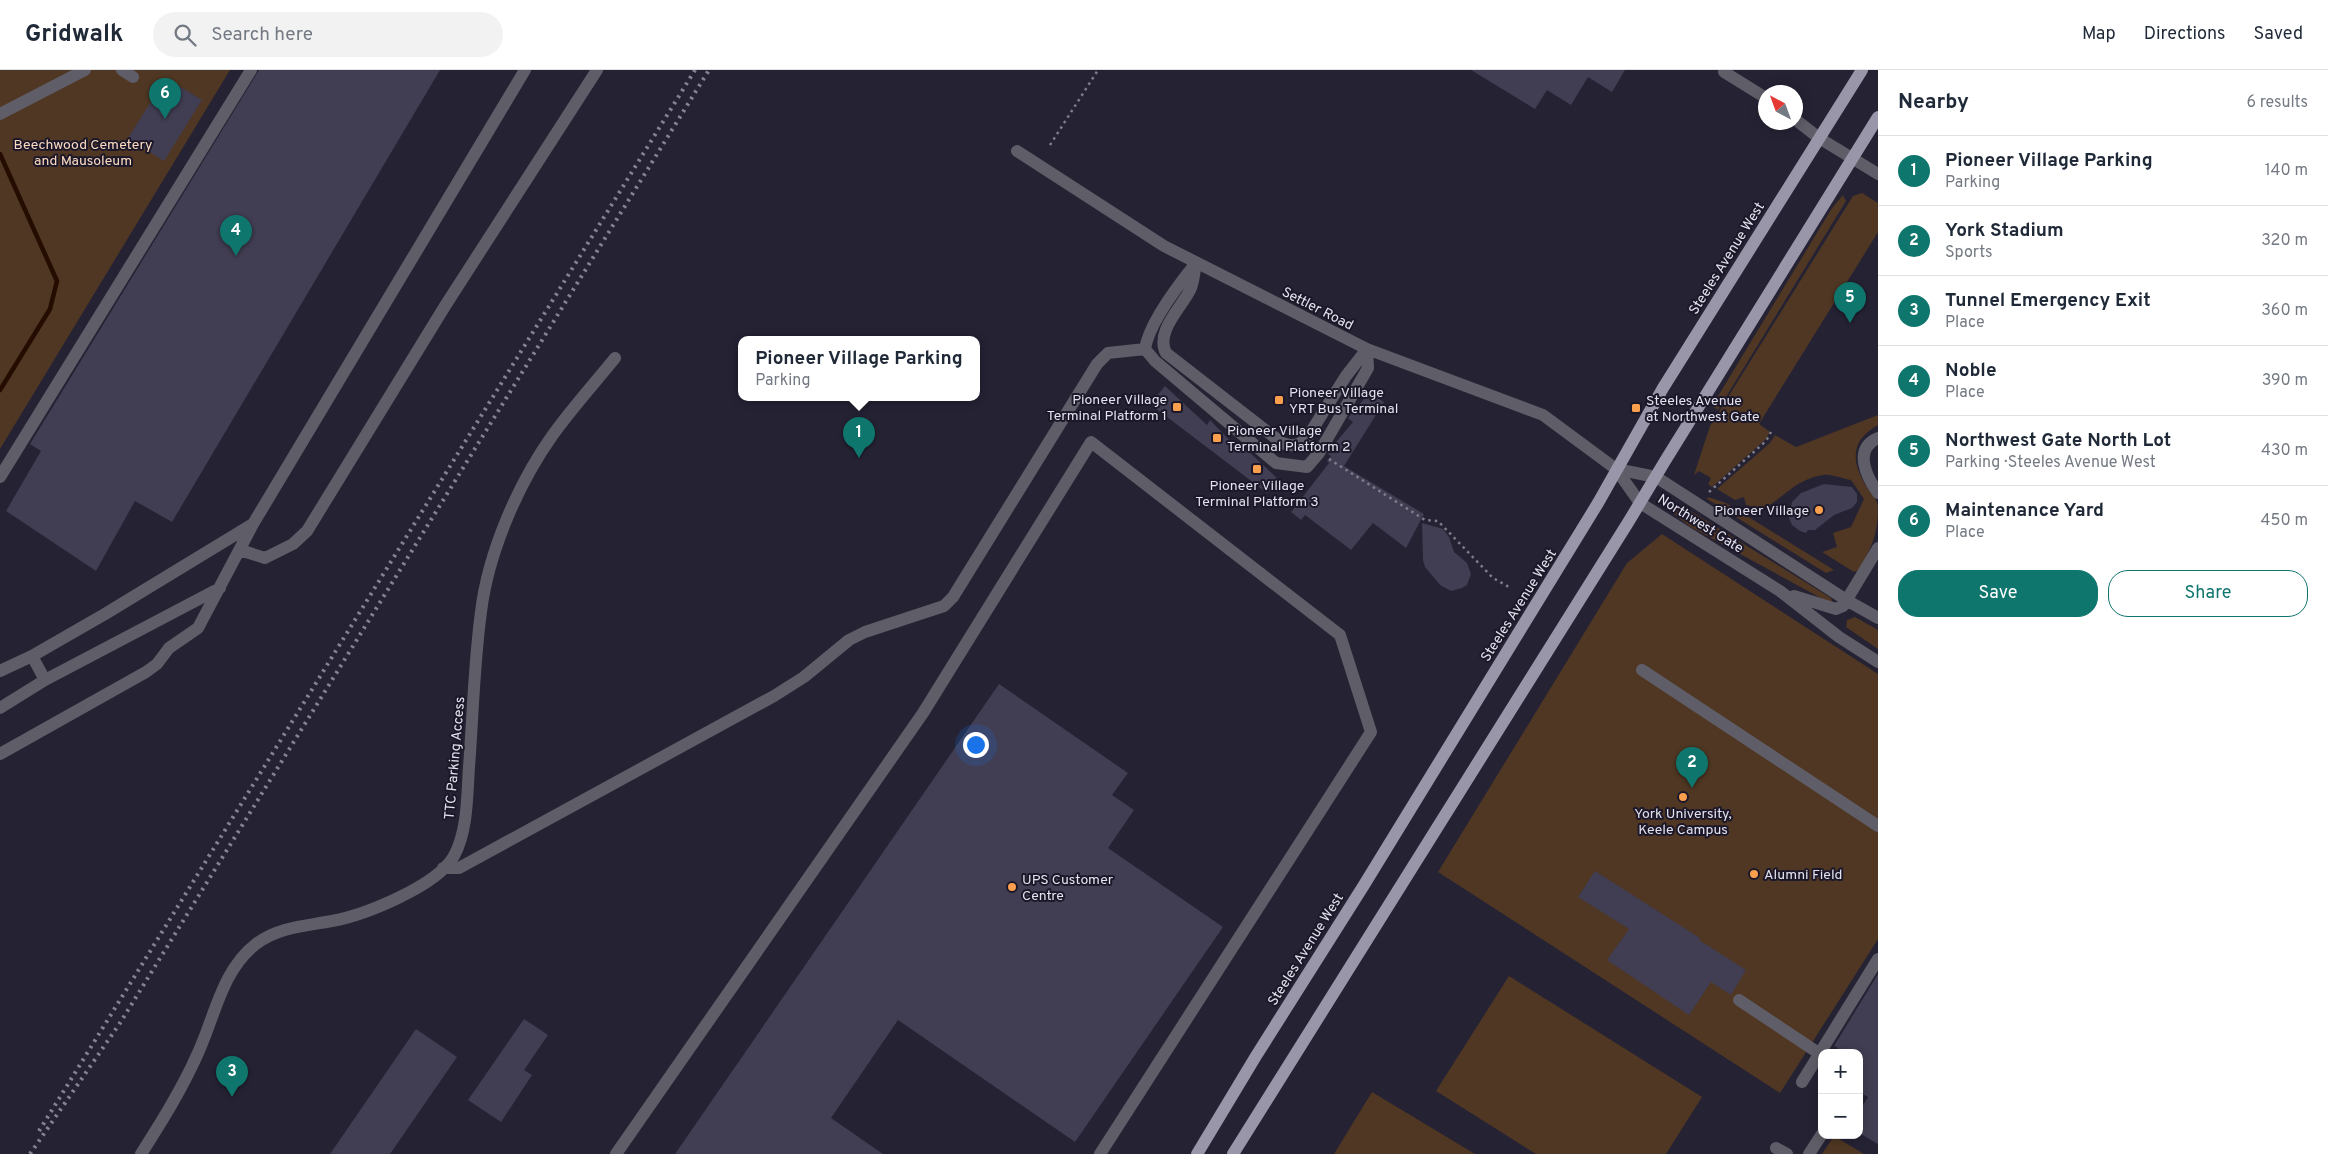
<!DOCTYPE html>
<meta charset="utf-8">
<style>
body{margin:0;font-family:Overpass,sans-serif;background:#f2f2f3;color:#1f2937}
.controls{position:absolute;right:15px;bottom:15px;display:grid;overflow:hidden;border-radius:10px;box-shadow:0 2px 12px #0003}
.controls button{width:45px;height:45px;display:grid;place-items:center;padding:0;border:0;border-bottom:1px solid #e0e1e3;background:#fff;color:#1f2937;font:25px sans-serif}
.compass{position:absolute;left:1758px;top:15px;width:45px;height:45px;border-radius:50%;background:#fff;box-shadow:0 2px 12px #0003;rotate:319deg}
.you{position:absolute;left:975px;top:674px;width:18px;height:18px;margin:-12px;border:4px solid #fff;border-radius:50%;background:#1a73e8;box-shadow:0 0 0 8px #1a73e833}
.badge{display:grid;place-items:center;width:32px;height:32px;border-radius:50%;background:#0f766e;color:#fff;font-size:16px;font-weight:700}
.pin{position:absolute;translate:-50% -41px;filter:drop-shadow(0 1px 2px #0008)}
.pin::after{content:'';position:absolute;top:26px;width:18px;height:15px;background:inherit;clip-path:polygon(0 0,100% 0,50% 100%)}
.popup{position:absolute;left:738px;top:266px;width:242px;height:65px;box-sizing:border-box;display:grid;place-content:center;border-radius:10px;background:#fff;filter:drop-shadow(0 1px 4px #0005);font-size:16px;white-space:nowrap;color:#747a83}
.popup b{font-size:19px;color:#1f2937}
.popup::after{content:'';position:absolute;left:50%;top:100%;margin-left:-10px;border:10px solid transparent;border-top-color:#fff}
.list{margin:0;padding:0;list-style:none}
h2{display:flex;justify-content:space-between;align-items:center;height:65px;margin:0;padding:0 20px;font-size:21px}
h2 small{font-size:16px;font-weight:400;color:#747a83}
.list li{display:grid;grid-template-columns:32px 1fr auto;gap:15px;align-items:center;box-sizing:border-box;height:70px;padding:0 20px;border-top:1px solid #e0e1e3}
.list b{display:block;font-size:19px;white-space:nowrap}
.list p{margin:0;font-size:16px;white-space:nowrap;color:#747a83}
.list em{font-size:16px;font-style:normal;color:#747a83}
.actions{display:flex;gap:10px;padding:15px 20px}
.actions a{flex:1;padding:11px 0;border:1px solid #0f766e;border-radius:20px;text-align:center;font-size:18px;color:#0f766e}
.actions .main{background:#0f766e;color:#fff}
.icon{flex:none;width:28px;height:28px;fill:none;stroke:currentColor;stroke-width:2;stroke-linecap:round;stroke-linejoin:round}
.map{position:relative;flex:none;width:1878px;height:1084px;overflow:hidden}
header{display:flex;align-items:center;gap:30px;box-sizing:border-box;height:70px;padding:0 25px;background:#fff;border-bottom:1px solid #e0e1e3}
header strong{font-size:24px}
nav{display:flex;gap:28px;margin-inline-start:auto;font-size:18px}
.search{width:350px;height:45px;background:#f2f2f3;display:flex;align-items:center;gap:12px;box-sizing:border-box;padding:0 18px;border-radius:28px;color:#747a83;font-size:19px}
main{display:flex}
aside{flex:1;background:#fff}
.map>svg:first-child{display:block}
.green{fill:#4f3723}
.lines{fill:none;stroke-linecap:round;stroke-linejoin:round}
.stream{stroke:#240c00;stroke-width:4.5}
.building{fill:#413d52}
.path{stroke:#7f7d8c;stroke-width:2.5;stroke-dasharray:2.5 4;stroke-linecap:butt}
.minor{stroke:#5f5d67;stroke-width:12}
.major{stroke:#9996aa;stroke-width:12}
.rail{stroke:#858392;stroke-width:4;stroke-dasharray:2.5 5;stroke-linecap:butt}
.poi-dot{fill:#f99f4d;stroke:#1c182a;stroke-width:2}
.labels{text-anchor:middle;stroke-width:4;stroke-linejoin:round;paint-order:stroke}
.park-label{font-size:14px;fill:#fbdac0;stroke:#1c182a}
.street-label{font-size:14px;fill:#e3e2ee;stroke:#1c182a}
.poi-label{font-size:14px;fill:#e3e2ee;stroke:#1c182a;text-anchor:start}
</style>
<header>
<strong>Gridwalk</strong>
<div class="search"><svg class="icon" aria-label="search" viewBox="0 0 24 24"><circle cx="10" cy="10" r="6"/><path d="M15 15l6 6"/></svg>Search here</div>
<nav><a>Map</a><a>Directions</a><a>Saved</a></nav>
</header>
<main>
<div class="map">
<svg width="1878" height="1084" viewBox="0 0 1878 1084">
<rect width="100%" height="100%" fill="#252234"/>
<!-- green -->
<path class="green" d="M0 0H230L0 379Z
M1862 123 1878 133V162L1759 354 1770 362 1766 369 1712 417 1708 414 1711 408 1699 401 1694 405 1710 356 1853 126Z
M1843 125 1846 131 1718 340 1712 336 1832 138Z
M1878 345V355C1848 372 1852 394 1868 419 1872 424 1877 430 1878 436 1878 465 1872 476 1859 500L1854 502 1822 482 1837 477 1833 463 1851 457 1864 429 1851 410C1843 409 1832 404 1824 405 1799 407 1783 428 1763 439L1746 435 1744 427 1735 430 1717 419 1770 373 1775 365 1796 377Z
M1708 427 1726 433 1834 500 1826 503 1707 429Z
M1681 435 1831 528 1832 531 1828 532 1689 456 1673 443 1675 436Z
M1662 464 1878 604V869L1780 1023 1438 802 1627 493Z
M1855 547 1878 560V579L1846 557 1847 550Z
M1509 906 1702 1027 1666 1084H1536L1436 1021Z
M1372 1022 1475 1084H1334Z
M1834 1066 1864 1084H1822Z"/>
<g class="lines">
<!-- stream -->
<path class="stream" d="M0 84 57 211 50 239 0 320"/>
</g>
<!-- building -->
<path class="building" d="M259 0H440L172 452 135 431 96 501 6 441 41 381 30 374Z
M1471 0H1625L1612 22 1588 7 1571 35 1547 20 1535 39Z
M166 8 202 30 164 91 128 68Z
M1165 316 1207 355 1210 350 1242 383 1245 378 1278 409 1267 423 1150 334Z
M1369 323 1384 332 1344 396 1424 444 1406 478 1373 453 1351 480 1305 445 1301 450 1291 442 1329 393 1327 391 1331 386 1328 384 1332 377 1353 352 1348 348Z
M1824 414 1852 417 1857 424V432L1852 438 1834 445 1815 460H1808L1806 463 1800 461 1792 455 1789 448 1792 432 1801 423Z
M1422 453 1443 459 1449 467 1454 482 1467 493 1471 504 1467 515 1462 518 1451 521 1440 515 1425 497 1423 490Z
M999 614 1128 703 1112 725 1134 740 1108 778 1223 857 1075 1072 898 950 831 1048 883 1084H675Z
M1595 801 1700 868 1699 870 1746 900 1731 925 1711 912 1689 945 1607 890 1629 859 1578 827Z
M1878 904V1074L1859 1063V1042L1868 1027 1859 1022V983H1835L1838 978 1834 976Z
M524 949 548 965 524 1000 532 1005 501 1052 468 1030Z
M416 959 457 987 390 1084H330Z"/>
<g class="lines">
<!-- path -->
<path class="path" d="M1050 75 1098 0
M1329 389 1425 450 1438 451 1493 508 1509 517
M1709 422 1766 371 1771 362"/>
<!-- minor -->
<path class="minor" d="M122 0 133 7
M1724 2 1766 28
M0 44 85 0
M1796 50 1819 68 1878 104
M1017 81 1164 176 1367 279 1543 345 1616 399 1640 433 1780 521 1839 567 1878 592
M1196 193C1179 214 1149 253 1145 279L1155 291 1276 393 1307 397 1319 383 1368 298 1367 279
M1196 193C1194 202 1194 213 1190 220 1181 238 1155 262 1166 283L1282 373C1293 377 1298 376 1307 368L1346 306 1367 279
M1878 368C1853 379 1866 406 1878 423
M1616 399 1656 407 1848 531 1878 548
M0 407 251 0
M240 480 265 488 293 474 307 461 445 236 597 0
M1794 526 1836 539 1843 536 1878 478
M32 586 45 610
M1642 600 1878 756
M0 601 32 586 105 544 253 454 525 0
M0 638 45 610 220 518
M0 684 146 602 157 594 169 578 198 558 253 454
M443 798H459L774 626 804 607 849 570 865 562 944 536 953 527 1097 294 1108 283 1145 279
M1739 930 1820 984
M1802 1012 1878 889
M1776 1078 1787 1084
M141 1084C162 1051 182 1019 198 983 215 946 222 900 256 874 278 857 305 856 332 851 365 845 437 816 454 786 468 760 467 725 469 697 473 645 474 593 481 542 488 483 518 414 552 366 571 339 594 314 615 288
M616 1084 923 643 1091 372 1340 565 1371 662 1100 1084
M1809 1084 1822 1064"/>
<!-- major -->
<path class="major" d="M1197 1084 1256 986 1364 815 1598 433 1663 318 1862 0
M1233 1084 1629 451 1665 391 1878 47"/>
<!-- rail -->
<path class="rail" d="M39 1061 695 0
M30 1084 120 953 709 0"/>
</g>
<!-- markers -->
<g class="poi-dot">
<rect x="1274" y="325" width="10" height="10" rx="2.5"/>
<rect x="1172" y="332" width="10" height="10" rx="2.5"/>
<rect x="1631" y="333" width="10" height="10" rx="2.5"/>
<rect x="1212" y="363" width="10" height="10" rx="2.5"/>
<rect x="1252" y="394" width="10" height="10" rx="2.5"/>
<circle cx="1819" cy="440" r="5"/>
<circle cx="1683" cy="727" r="5"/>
<circle cx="1754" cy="804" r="5"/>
<circle cx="1012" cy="817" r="5"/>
</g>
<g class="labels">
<!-- park labels -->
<g class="park-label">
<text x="83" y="79">Beechwood Cemetery<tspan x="83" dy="16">and Mausoleum</tspan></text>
</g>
<!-- street labels -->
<g class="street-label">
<text transform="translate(1726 188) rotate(-58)" y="5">Steeles Avenue West</text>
<text transform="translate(1318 238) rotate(27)" y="5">Settler Road</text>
<text transform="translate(1701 453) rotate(32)" y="5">Northwest Gate</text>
<text transform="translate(1518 535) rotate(-58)" y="5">Steeles Avenue West</text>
<text transform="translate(454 688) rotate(-85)" y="5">TTC Parking Access</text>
<text transform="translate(1305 879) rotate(-58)" y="5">Steeles Avenue West</text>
</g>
<!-- poi labels -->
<g class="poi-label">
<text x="1289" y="327">Pioneer Village<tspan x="1289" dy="16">YRT Bus Terminal</tspan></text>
<text x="1167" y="334" text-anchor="end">Pioneer Village<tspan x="1167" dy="16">Terminal Platform 1</tspan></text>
<text x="1646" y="335">Steeles Avenue<tspan x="1646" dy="16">at Northwest Gate</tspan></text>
<text x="1227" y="365">Pioneer Village<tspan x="1227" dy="16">Terminal Platform 2</tspan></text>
<text x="1257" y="420" text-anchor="middle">Pioneer Village<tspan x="1257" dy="16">Terminal Platform 3</tspan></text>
<text x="1809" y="445" text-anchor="end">Pioneer Village</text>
<text x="1683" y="748" text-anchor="middle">York University,<tspan x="1683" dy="16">Keele Campus</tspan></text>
<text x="1764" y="809">Alumni Field</text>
<text x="1022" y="814">UPS Customer<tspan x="1022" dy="16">Centre</tspan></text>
</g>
</g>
</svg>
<div class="controls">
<button>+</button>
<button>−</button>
</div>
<svg class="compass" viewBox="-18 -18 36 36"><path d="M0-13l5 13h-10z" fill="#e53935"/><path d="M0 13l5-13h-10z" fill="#747a83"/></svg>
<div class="you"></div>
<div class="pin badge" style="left:859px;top:388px">1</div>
<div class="popup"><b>Pioneer Village Parking</b>Parking</div>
<div class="pin badge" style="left:1692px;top:718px">2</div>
<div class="pin badge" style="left:232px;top:1027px">3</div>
<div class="pin badge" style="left:236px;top:186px">4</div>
<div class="pin badge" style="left:1850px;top:253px">5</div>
<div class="pin badge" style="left:165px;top:49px">6</div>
</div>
<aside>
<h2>Nearby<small>6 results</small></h2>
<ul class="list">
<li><span class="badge">1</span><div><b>Pioneer Village Parking</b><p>Parking</p></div><em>140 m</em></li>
<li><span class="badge">2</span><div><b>York Stadium</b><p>Sports</p></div><em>320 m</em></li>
<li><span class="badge">3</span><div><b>Tunnel Emergency Exit</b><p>Place</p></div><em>360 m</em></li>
<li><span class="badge">4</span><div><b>Noble</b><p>Place</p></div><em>390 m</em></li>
<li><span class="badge">5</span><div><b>Northwest Gate North Lot</b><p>Parking · Steeles Avenue West</p></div><em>430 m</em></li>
<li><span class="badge">6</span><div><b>Maintenance Yard</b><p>Place</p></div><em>450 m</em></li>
</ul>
<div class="actions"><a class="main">Save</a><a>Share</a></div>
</aside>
</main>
